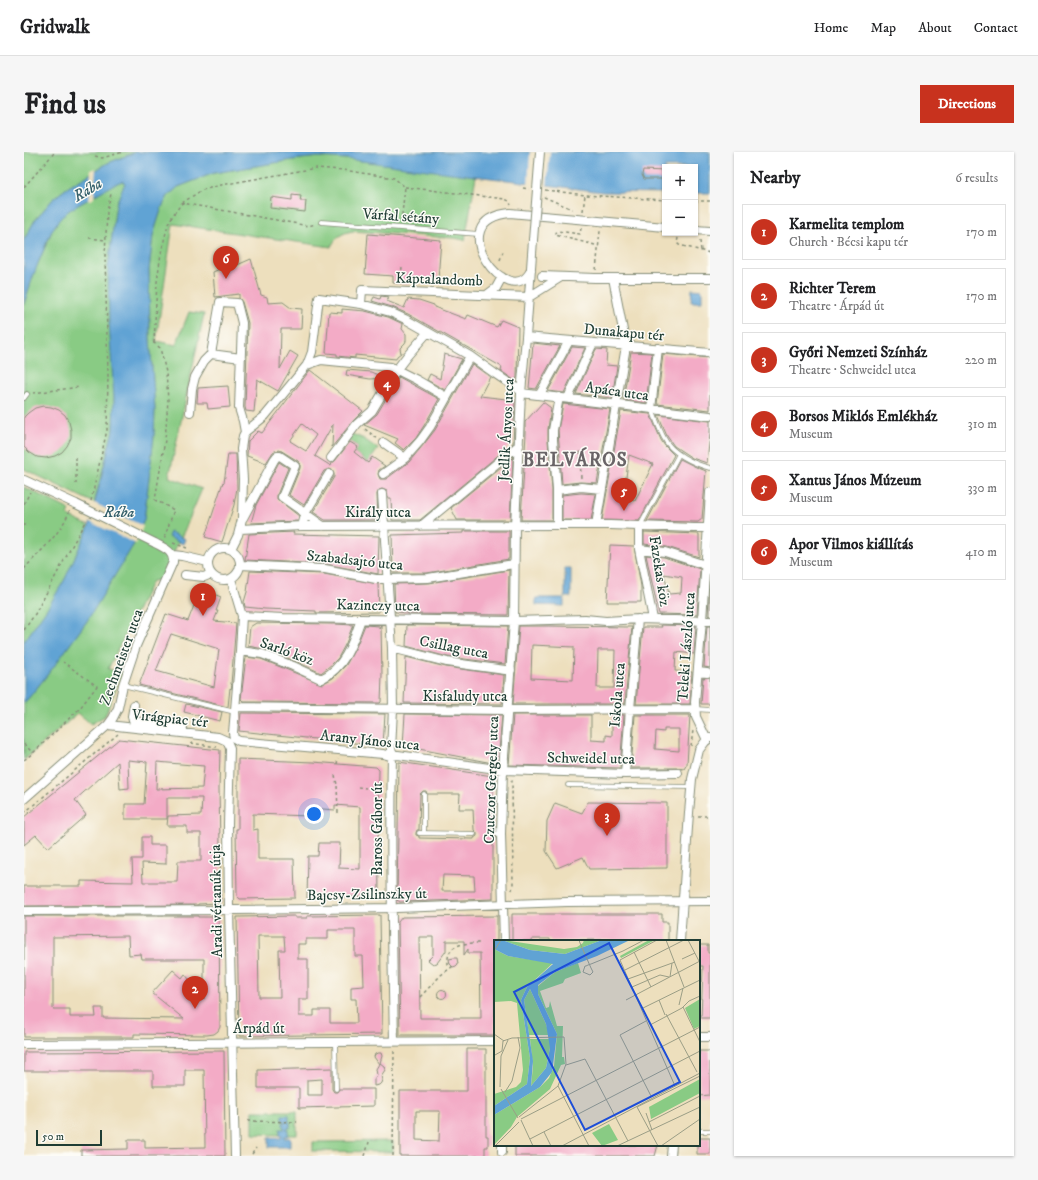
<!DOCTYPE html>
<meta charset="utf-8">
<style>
body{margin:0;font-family:"IM FELL DW Pica",serif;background:#f6f6f6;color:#202124}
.controls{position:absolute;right:12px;top:12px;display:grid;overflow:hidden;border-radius:0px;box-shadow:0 1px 3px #0004}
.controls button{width:36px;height:36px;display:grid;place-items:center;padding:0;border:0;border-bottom:1px solid #e0e0e0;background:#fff;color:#202124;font:20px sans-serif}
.scale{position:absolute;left:12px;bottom:10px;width:66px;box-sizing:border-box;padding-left:4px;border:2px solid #1f3d34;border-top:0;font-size:11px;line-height:14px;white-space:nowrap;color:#1f3d34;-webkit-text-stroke:3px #fdfcf7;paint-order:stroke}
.you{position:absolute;left:290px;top:662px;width:14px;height:14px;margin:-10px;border:3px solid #fff;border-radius:50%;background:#1a73e8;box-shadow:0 0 0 6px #1a73e833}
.badge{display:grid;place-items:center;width:26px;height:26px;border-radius:50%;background:#c8321e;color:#fff;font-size:13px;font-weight:700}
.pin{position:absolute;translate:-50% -33px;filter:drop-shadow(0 1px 2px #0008)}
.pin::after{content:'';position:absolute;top:21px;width:14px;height:12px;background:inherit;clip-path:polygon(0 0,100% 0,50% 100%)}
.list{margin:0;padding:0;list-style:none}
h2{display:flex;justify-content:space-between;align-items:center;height:52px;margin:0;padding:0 16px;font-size:17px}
h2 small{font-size:13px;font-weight:400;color:#757577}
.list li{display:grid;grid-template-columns:26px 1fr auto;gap:12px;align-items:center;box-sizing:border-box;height:56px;margin:0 8px 8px;padding:0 8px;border:1px solid #e0e0e0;border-radius:0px}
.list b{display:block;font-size:15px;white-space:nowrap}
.list p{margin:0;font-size:13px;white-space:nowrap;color:#757577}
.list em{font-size:13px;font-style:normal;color:#757577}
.map{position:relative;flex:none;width:686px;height:1004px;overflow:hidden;border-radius:0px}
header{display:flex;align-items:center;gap:24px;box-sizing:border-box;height:56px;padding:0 20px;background:#fff;border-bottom:1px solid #e0e0e0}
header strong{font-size:19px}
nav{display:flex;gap:22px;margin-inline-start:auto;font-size:14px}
.intro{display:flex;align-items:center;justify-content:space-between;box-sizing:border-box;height:96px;padding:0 24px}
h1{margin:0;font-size:28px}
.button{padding:10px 18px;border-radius:0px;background:#c8321e;color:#fff;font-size:14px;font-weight:700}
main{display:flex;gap:24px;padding:0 24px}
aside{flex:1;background:#fff;border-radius:0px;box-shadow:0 1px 3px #0004}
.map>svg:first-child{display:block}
.green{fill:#89cb84;stroke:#54845c}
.water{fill:#60a3d4;stroke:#407084}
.pier{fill:#eddfbd}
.building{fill:#f3abc6;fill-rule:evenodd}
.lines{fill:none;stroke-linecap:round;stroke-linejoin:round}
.lane-casing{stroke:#868e78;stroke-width:5.5}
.street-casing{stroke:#868e78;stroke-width:10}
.path{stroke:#868e78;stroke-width:1.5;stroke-dasharray:3 3;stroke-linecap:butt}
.lane{stroke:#fff;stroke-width:4}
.street{stroke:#fff;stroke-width:8}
.street-bridge-casing{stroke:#868e78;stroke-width:10;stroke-linecap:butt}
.street-bridge{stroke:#fff;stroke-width:8}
.labels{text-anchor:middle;stroke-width:3;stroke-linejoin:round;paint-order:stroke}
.street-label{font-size:15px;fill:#1f3d34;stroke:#fdfcf7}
.water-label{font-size:16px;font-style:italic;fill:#36616c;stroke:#fdfcf7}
.district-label{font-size:19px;font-weight:bold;letter-spacing:1px;fill:#696467;stroke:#fdfcf7}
.inset-road{fill:none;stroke:#9b9e86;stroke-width:1}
.view{fill:#1d4ed8;fill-opacity:0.15;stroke:#1d4ed8;stroke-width:2}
.inset-edge{fill:none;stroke:#1f3d34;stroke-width:2}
</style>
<header>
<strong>Gridwalk</strong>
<nav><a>Home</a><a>Map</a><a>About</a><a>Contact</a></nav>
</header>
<div class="intro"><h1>Find us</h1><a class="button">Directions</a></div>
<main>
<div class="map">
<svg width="686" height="1004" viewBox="0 0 686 1004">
<rect width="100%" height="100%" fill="#fdfcf7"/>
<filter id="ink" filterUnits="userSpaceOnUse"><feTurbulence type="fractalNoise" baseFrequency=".025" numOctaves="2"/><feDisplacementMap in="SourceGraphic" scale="8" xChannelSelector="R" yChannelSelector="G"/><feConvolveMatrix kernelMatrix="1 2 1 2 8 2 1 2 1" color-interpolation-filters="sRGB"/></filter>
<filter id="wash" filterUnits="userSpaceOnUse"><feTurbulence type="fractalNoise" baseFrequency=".012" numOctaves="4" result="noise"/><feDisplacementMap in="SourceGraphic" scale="16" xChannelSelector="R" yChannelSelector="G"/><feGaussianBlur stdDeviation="0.9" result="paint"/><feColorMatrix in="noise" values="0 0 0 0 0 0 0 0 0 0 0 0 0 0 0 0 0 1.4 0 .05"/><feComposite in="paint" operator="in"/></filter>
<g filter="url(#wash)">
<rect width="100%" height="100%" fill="#eddfbd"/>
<!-- green -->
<path class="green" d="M0 0H112L84 11 43 36 30 46 11 68 0 88Z
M294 5 323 7 452 24 441 88 430 86 329 79C317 81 312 85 307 95L149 72 132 189 152 193 165 160 180 162 145 325 178 337 161 377 136 428 128 429 84 517 98 520 81 564 67 572 54 561 0 608V551L8 542 28 517 63 469 110 392 120 368 130 284 131 257 126 187 125 118 129 83 138 55 144 44 154 35 190 21 268 8Z
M98 29 102 31 92 52 84 116 90 246 89 278 70 351 0 317V152L10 121 29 77 36 66 43 60 54 53 61 49 85 34Z
M328 282 340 287 354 297 344 311 330 300 334 295 323 288Z
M0 335 46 358 44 364 65 374 41 427 26 452 0 490Z
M229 959H273V983H264L263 976 266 975V971L263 970V969L258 963V968L262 969 261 978H256V983L229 982Z
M369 989V1000L289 999V990Z"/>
<!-- water -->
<path class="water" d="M112 0H686V41H671V15H641V41L579 40 395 17 323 7 294 5 268 8 190 21 154 35 144 44 138 55 129 83 125 118 126 187 131 257 130 284 120 368 110 392 63 469 28 517 8 542 0 551V490L26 452 41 427 65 374 89 278 90 246 85 171 84 116 92 52 101 31 98 29C85 34 75 41 63 48 53 54 43 58 36 67 28 76 24 87 20 97 12 115 6 133 0 152V88L11 68 30 46 43 36 84 11Z
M668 137 678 138V150H667Z
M146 380 161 387 159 392 144 385Z
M541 416H547V445H541Z
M512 446H540V454L512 453Z
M258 963H265V969L263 970H266V976H263V977H264V984H261L260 986H266V995H245V986H257L258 984H256V977H261V976L259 975V970H262V969L258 968Z"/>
<!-- pier -->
<path class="pier" d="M506 0H526L523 35 504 33Z
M72 16 70 46 65 49 67 18Z
M68 350 119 374 112 392 64 369Z"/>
<g id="blocks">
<!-- building -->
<path class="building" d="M619 18 641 19V27H620L618 23Z
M268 43 277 44 276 49H282L281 60 246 56 247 45 268 48Z
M344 82 417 88 414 128 385 126V132L369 131V124L341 122Z
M227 107 237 143 243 145 244 151 259 150 267 156 278 157 277 177H257L256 217 266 199 274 204 254 239 233 227 230 260 222 259 221 255 224 171 218 150 215 146V142L191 145 189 120 209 111 211 114Z
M357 144 365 145 363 149 380 156 384 147 395 148 410 153V155L442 167 444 163 473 175 477 168 494 175 493 226 490 228 477 219 478 215 384 162 368 155 348 149 350 145 356 147Z
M318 157 341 159 364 165 379 172 378 177 382 182V189L381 191 376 196 377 201 373 204 372 207 331 203V206L313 204V202L302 201 305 160 318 161Z
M509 191 536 194 512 237 505 236Z
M548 195 561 196 540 241 524 239Z
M572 197 583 198 582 213 593 214 588 246 552 242Z
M607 200 628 201 622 251 599 248Z
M420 202 438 207 421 238 403 228 406 222 416 227Z
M639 202 686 206V258L633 252Z
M448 212 466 225 456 244 491 248 489 291 396 368H368L367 346H364L363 339 358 337 355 338 353 342 354 368H301L289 360 310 325V322L308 318 305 317 300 319 280 353 265 343 276 316V312L274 309 256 298 251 299 249 300 242 311 223 304 224 289 234 279 238 281 286 218 339 259 329 269 308 295 309 272 291 304 307 314 308 311 311 309 326 290 334 295 330 300 344 311 348 305 361 314 355 318 354 322 356 327H362L385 310 400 292 411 278ZM278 272 292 283 282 299 266 289Z
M323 218 347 220 360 226 346 227 322 223Z
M375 225 415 247 401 272 392 286 380 298 371 291 374 287 340 273 353 262Z
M204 234 206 255 184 257 183 251H173L174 236Z
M519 250 527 256 524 277V288L528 338V368H497L502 281 501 282V270Z
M539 252 586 257 573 331 556 330 538 332 534 278Z
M19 254 27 255 35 258 41 263 45 270 47 278V286L43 294 38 300 31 304 22 306 13 305 5 300 0 295V265L4 261 11 256Z
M597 259 626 262 637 288 641 294 650 303 615 369 578 368ZM605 303 629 312 611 349 599 347Z
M634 263 686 269V282L683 311 668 306 650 294 643 284Z
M204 302H212L213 336 210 353 198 390 181 385 199 330 200 331Z
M488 306 489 307 486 368H433L427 356Z
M656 307 672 315 682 319 678 367 674 370 623 369Z
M255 310 264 316 253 343V347L275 364 274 369 227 371 232 353Z
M557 341 572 342 567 368H538V343Z
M439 379H485V407L403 421H369L368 383 439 381Z
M270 380 269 382 355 384 354 422 301 412 221 408 225 382Z
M620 380 675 382V405L643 395 620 392Z
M586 393 610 394 617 434V450H583Z
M622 403 640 405 676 417 673 463 635 462ZM640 422 658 425 657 441 645 442Z
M485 418 484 463 384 462V461L371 460 370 432 405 431Z
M226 419 300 422 354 432 355 460 292 461V459L241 457 221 455 220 450 223 440Z
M686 429V464L684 463Z
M180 438 197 445 192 459H194L190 469 212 471 207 532 208 533 207 537 206 536 204 555 115 533 142 462 164 469 171 451 174 452ZM147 482 195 497 190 535 132 519Z
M232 471 311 472 329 473 322 491 314 506 308 512 297 521 271 509 240 497 224 494 226 475Z
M341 473 355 474V477L357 474 358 523 357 550 356 551 220 550 217 547 222 505 237 507 298 532 309 526 322 513 332 495Z
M383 473 484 474 481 512 424 505 382 494Z
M637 473 672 474 670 502 652 500 651 519 668 520 666 552H612L619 475H638Z
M495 474H523L608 475 601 552H489ZM508 493 550 495 549 528 507 526ZM574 498H591L590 536H573Z
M683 474H686V516L680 515Z
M382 505 422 515 480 523 478 552 380 551Z
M686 525V552H677L679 526Z
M162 552 198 560 196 569 160 560Z
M217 561 361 562 359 594 215 579Z
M381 562 478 563 474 612 379 594Z
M489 563H567V588L582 589V583L588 584V563H600L596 616 485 613Z
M611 563H666L663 612 660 617 654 616H607ZM640 577H655V599L631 597 632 579 640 580Z
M95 587 196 598 195 636 197 751 174 752V753L0 754V734H57V729L109 730 108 707H118V685H126V693H142V712L118 711 119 730H153L154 709H177V681H163V674H143L144 664 177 663 178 646H143V667H101V652H120L123 610 104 608 105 636 96 637 94 610 51 648 62 663 24 696 12 683 0 693V665ZM133 610 180 614 178 636 132 637Z
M214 607 289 610 352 615 355 618 354 662 355 744 283 746 284 704H294L295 691H316L315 716 336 717V655L311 653V658L287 656 286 664 229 662V678L234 677V707H270L271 746 216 747 213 744 212 677H214Z
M375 610 469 624V679L466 680V682L469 685V747L376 750 373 748ZM399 639H402L403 642H436L435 657H449L450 678 453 681V684L450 686V687L395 686V684L392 683V681L393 678H395L396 642ZM419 723 450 724 451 739H418Z
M564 650 643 651V716L565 717 559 705 533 716 522 699 523 669 531 651 558 661Z
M488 762H638V770H644V789H603V788H552V789H526V787H508V789H488Z
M356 763 358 882 215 884 213 765 271 764V766H283V764ZM304 778H331V804H339L340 834 327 835V847H332L333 871H306V858H290V864H275V847H284V807H274V792H282V787H304ZM234 784H260L261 798H255L256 845H235Z
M0 764H174V765H195L196 875 194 879 190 882 183 883 110 882V885H0ZM104 784 105 803 117 802 118 807H180V847L161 822 158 826 149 818 128 841 160 867 79 866V856H71L72 865H46V857H29V785Z
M473 764V789H471V883H376L374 770 378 765ZM395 785H409V803L404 808 409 812 413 811 422 799V789H440V803L444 797V801H456L457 866H396Z
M675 793H684V801H686V866H677L679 814H675Z
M430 806H433L434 812 432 814 429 815 426 812 425 807Z
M413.5 842a4.5 4.5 0 1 1 9 0a4.5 4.5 0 1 1-9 0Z
M443 897H462V984H464V995H461V1004H376V939H443ZM392 959H416L415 989 392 988Z
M200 899 201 1004H57V998L104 997V988H121V996L181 995 180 918H161V934H129V919H0V900Z
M675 899H686V943L675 944Z
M354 901H357L358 904 356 911 360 914 361 918 357 924 358 928 357 931 355 933 350 934V927L353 923 352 917 355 912 350 905 351 902Z
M308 916V937L310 940H313L315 937H350V954L275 956V936H234V918ZM298 927V943H283V928Z
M675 986H686V1002H673V993H675Z
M491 993H634L631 1004H491Z"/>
</g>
</g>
<g filter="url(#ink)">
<use href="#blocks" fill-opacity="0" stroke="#868e78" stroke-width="1"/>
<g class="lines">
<!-- lane casing -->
<g class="lane-casing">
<path id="lane" d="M297 70 455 82
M0 246 3 242
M628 257C632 267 635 277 640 286 647 301 670 312 686 316
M616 374 655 302
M99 533 211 560
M671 557 686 558
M544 633 667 635
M400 642V681
M395 681 450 682
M469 682H477
M311 890 312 937
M675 979H686"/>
</g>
<!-- street casing -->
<g class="street-casing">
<path id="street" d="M671 78 686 79
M507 118C487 162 414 68 486 61L641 75
M518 124 571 126H686
M464 142 472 136 478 125
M505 145 537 125
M337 152 338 138 505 145
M502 185 686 201
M187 202 217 206
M283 213 297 208 367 215 393 228 422 245
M497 241 686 264
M516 242 545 189
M544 246 569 191
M627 257 634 196
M166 260 168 237 171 225 180 209 187 202 196 150 213 151 218 171 215 256 219 269 221 280
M360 291 381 306
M307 306 333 272 348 259 373 217 383 204 404 180
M359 322 381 306 396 289 406 275 446 204
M0 328 52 352
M533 338 557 335 578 337
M358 342 368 496 369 557 367 598 369 601 368 603C366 699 368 794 370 889
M219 366 250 308 253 304H256L271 314 258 345 299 374
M533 373V338L529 288V278L535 245
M572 373 602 194 589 126
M278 374 282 360 305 322
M397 374 495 293
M615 375V397L629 467
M216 377 278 374 533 373H586L670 376H686
M184 412a16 16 0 1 1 32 0a16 16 0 1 1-32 0Z
M207 397 214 383 218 367 219 327 217 297 219 284 221 280 241 264 283 213 288 200 295 146 337 152 366 160 381 167 446 204 470 221 497 239
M615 397 641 400 681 413
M149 403 158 404 184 410
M216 413 301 417 352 427H363L404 426 490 412
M161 423 180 425 187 422
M207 427 218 464 216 499 209 581 210 586 215 589 359 602 366 604 374 603 479 618 601 622 654 621
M218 464 259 466 490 469 561 467 582 469 614 467 686 469
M368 496 423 510 481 518H487
M216 499 238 502 269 514 297 527C321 516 329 490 337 467
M674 520 683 521
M110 553 108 564 109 569 159 576
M212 555 483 558 671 557
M84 573 194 585 203 589 206 596 204 672 205 758 211 1004
M683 588 672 565 671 550 678 469 686 340
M601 622 606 557 614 467
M0 647 84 573 89 566 94 556 99 533 112 494 149 410C150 399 140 396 131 391
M0 759 211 758 373 756 543 750 686 749
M480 789 477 682 479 618 490 469 491 374 497 241 502 185 509 88
M656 789 665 661 668 627 675 598 681 590 686 586
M675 885H686
M0 892 471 889
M478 1000V993
M647 1004 648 993"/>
</g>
<!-- path -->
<path class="path" d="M71 4 78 6 99 0
M0 35 31 0
M381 35 481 47 485 49 487 53
M499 36 505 37
M521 38 561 43 641 48
M520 45 548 57
M671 49H686
M158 51 178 38 197 33 292 16 319 18 370 26 381 35 377 71
M559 59 561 43
M557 76 556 82 533 79 531 83 575 94
M65 86 82 88
M654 86 653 91 655 93 686 101
M676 89 677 99
M476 108 480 97
M572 118 576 79
M377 130 378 113
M129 191H130L136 196 142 220 144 248 141 288 131 348 150 358 140 387
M130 191 133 130 137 101 144 72 149 63 158 51 285 74 291 72
M9 241 56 235
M341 277 354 287
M556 299 557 327
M52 332V304
M67 349 83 278 84 222 81 104 83 59 87 42
M0 352 6 340
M0 372V374
M149 391 163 396
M0 417C17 398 38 381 46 357
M0 478 11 462 62 368
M167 591 193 595
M0 592 9 601
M667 594 669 578
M0 608 9 601 56 556 73 534 39 510
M313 612 314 606
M311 623 313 633
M487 628 488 629 489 733 488 738
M334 635 342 636
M355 636 359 637
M0 661 94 582
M314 661 313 633H315
M674 664H686
M396 845 417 823 428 815 424 812C422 792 439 791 455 791
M224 969 273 970
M228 1002 232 996
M341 1004 345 990
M369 1004 370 898"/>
<!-- lane -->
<use href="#lane" class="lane"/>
<!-- street -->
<use href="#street" class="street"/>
<!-- street-bridge casing -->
<g class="street-bridge-casing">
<path id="street-bridge" d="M509 88 516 0
M52 352 131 391"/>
</g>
<!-- street-bridge -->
<use href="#street-bridge" class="street-bridge"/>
</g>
</g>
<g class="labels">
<!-- street labels -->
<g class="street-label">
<text transform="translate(377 64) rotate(4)" y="5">Várfal sétány</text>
<text transform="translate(415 127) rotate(2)" y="5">Káptalandomb</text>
<text transform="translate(600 180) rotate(5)" y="5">Dunakapu tér</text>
<text transform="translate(593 239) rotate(8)" y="5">Apáca utca</text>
<text transform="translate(482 278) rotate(-87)" y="5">Jedlik Ányos utca</text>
<text x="354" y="365">Király utca</text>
<text transform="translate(331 408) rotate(6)" y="5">Szabadsajtó utca</text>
<text transform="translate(636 419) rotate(81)" y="5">Fazekas köz</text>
<text transform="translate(354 453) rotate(1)" y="5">Kazinczy utca</text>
<text transform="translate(430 495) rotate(11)" y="5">Csillag utca</text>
<text transform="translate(662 495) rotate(-86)" y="5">Teleki László utca</text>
<text transform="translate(263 499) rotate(20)" y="5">Sarló köz</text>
<text transform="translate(97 505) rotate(-70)" y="5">Zechmeister utca</text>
<text transform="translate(593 543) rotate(-85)" y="5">Iskola utca</text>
<text x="441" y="549">Kisfaludy utca</text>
<text transform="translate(146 566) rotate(6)" y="5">Virágpiac tér</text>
<text transform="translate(346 588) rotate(6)" y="5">Arany János utca</text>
<text transform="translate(567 606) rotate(1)" y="5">Schweidel utca</text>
<text transform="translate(467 628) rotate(-88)" y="5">Czuczor Gergely utca</text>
<text transform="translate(353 677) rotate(-90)" y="5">Baross Gábor út</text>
<text transform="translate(343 742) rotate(-1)" y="5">Bajcsy-Zsilinszky út</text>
<text transform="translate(192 749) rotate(-91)" y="5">Aradi vértanúk útja</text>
<text x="235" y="881">Árpád út</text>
</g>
<!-- water labels -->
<g class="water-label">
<text transform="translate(63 37) rotate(-31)" y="6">Rába</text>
<text x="95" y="365">Rába</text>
</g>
<!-- district labels -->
<g class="district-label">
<text x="551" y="314">BELVÁROS</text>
</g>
</g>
<!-- overview -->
<g transform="translate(470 788)">
<rect width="206" height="206" fill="#eddfbd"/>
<path d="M8 0 70 9 83 7 89 3 90 0H108L71 14 36 10ZM155 0H161L127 18 126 16ZM0 9 14 16 59 23 33 47 27 60 36 118 33 144 0 166V154L22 147 27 142 29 130 23 63 17 61 0 62ZM84 23 87 33 71 39 69 43 46 51 52 68 55 67 56 61 63 86H69L68 117H70L71 124 67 125 56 149 23 177 17 187 0 205V175L46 147 55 138 60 126 63 94 44 54V46L61 32ZM36 49 52 84 55 95H35L30 60ZM206 59V86L200 89 191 68ZM36 99H56V108L52 128 37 146 39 126ZM206 139V153L157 179 155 167ZM115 184 124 200 108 206 98 193Z" fill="#89cb84"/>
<path d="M0 0H8L36 10 71 14 108 0H136L103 16 61 32 44 45V54L63 94 58 132 46 147 0 175V166L33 144 36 118 27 60 33 47 59 24 14 16 0 9ZM36 49 52 84 56 108 52 128 37 146 39 121 30 60Z" fill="#60a3d4" fill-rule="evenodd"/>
<path class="inset-road" d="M85 0 86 3 97 28 99 32 96 35 89 32 91 26H92L94 25 97 24 129 11 150 0M163 0 126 20 181 146M172 0 190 47M194 0 206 23M0 11 7 0M140 12 157 47M188 19 201 13M131 30 190 0M176 37 178 23M134 39 181 22M138 47 166 35 175 37M132 60 206 21M165 60 171 75M195 61 206 56M185 65 189 48M189 67 206 102M147 69 206 40M172 74 203 132M152 81 126 95 157 156M156 85 188 68 195 61M0 94 10 101M1 115 8 111 9 101 18 98 70 97 72 124 64 146 25 177M72 125 91 119 134 201M64 146 95 206M6 147 7 116 14 100M7 149 24 178M11 152 18 141 26 108 24 97M143 167 206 136M143 167 164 206M152 173 158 190M27 179 206 87M27 180 39 206M155 182 206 156M50 192 57 206M36 199 206 111M1 206 25 182M68 206 206 133M123 206 206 167M167 206 206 179"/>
<path class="view" d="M115 3 186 142 91 190 20 52Z"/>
<rect width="206" height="206" class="inset-edge"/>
</g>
</svg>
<div class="controls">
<button>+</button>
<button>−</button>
</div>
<div class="scale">50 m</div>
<div class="you"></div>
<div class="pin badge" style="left:179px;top:464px">1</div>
<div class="pin badge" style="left:171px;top:857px">2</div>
<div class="pin badge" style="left:583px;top:684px">3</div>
<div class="pin badge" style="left:363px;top:251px">4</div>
<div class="pin badge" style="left:600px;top:359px">5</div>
<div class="pin badge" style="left:202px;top:127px">6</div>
</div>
<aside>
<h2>Nearby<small>6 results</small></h2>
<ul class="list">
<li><span class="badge">1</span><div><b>Karmelita templom</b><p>Church · Bécsi kapu tér</p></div><em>170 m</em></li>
<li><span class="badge">2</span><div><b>Richter Terem</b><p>Theatre · Árpád út</p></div><em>170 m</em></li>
<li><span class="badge">3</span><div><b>Győri Nemzeti Színház</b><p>Theatre · Schweidel utca</p></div><em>220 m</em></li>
<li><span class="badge">4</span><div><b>Borsos Miklós Emlékház</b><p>Museum</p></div><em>310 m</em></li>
<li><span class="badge">5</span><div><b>Xantus János Múzeum</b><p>Museum</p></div><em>330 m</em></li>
<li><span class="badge">6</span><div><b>Apor Vilmos kiállítás</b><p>Museum</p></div><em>410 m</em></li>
</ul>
</aside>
</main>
